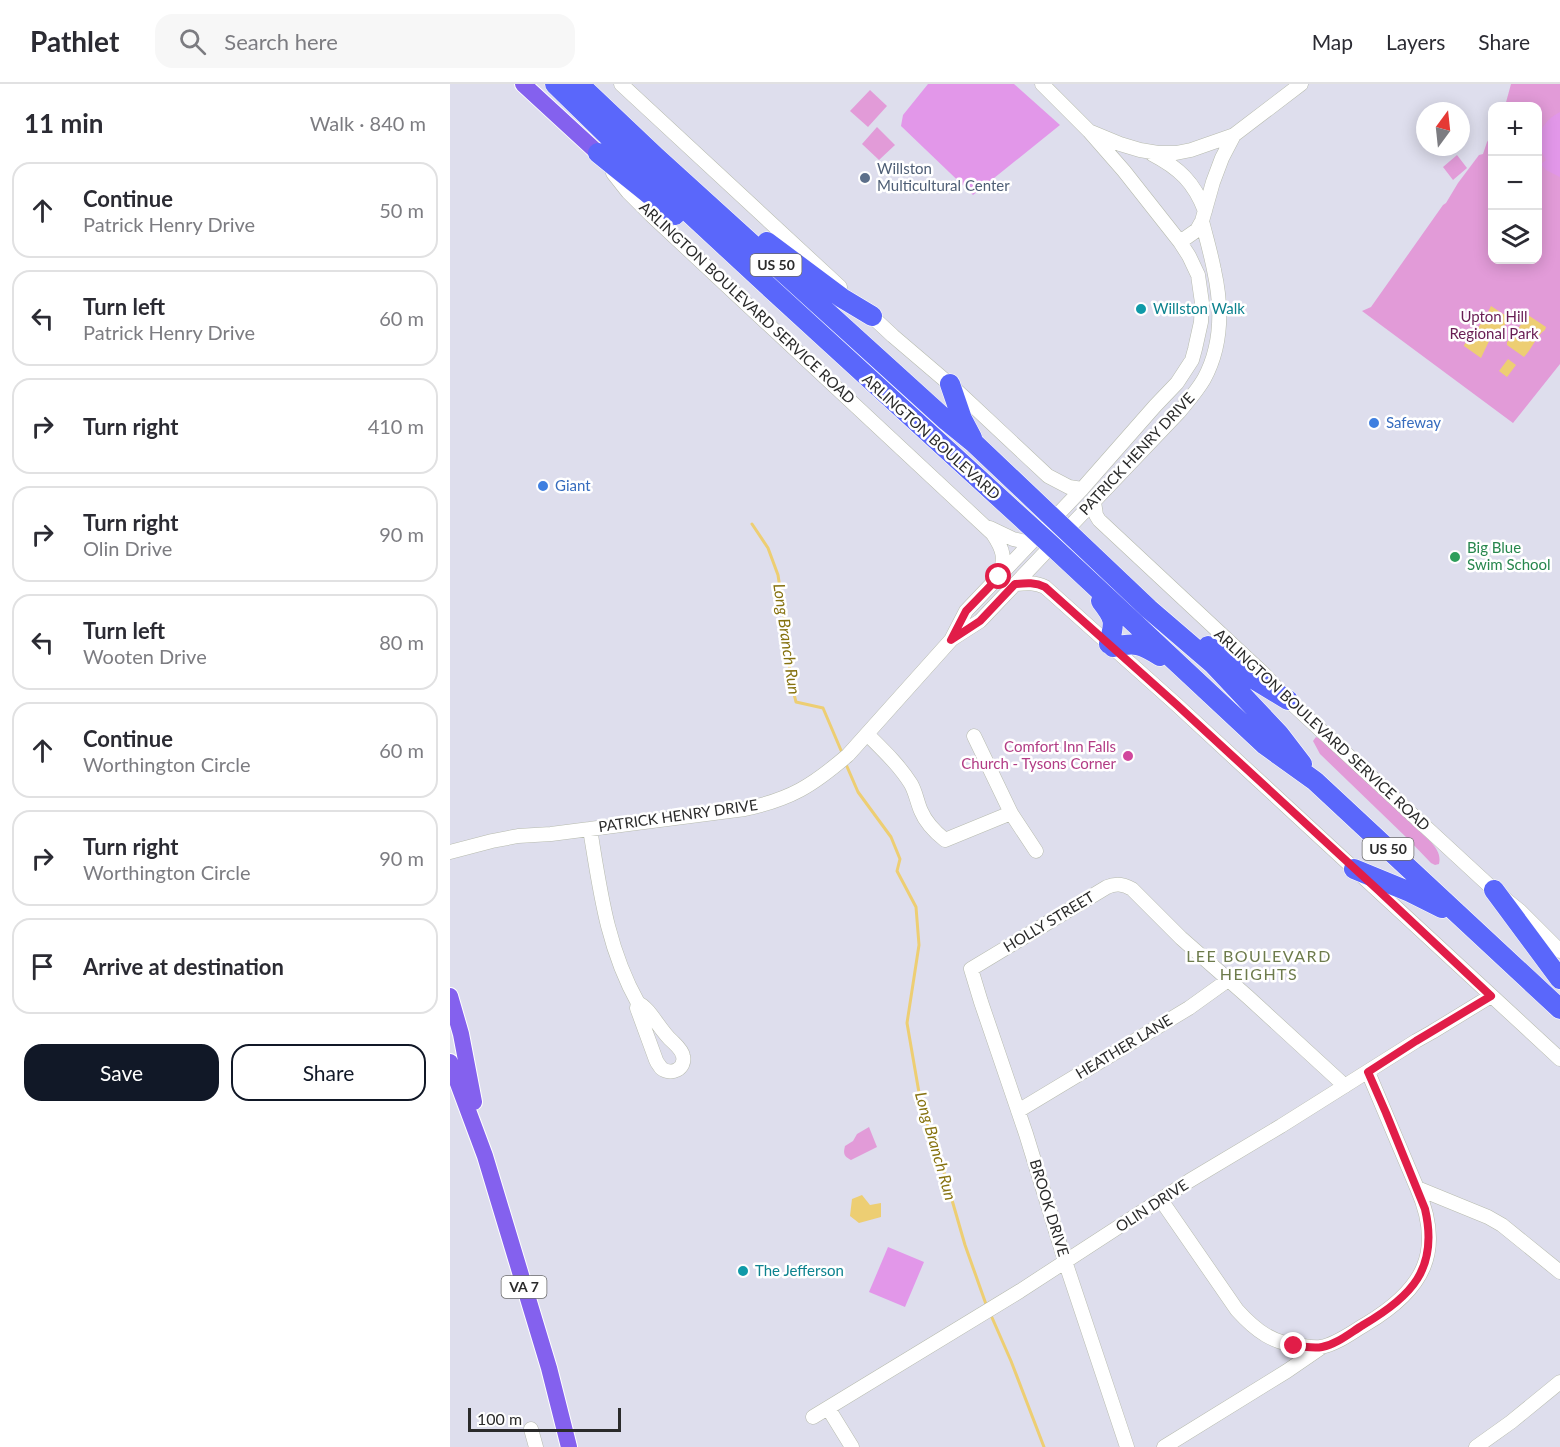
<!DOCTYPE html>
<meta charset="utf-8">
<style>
body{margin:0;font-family:Lato,sans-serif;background:#f7f7f7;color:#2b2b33}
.controls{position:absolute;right:18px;top:18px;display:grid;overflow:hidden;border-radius:12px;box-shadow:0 3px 15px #0003}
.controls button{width:54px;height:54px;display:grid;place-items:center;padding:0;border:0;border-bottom:2px solid #e1e1e2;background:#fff;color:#2b2b33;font:30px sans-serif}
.compass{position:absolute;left:966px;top:18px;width:54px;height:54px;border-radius:50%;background:#fff;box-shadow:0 3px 15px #0003;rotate:15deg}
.scale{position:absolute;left:18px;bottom:15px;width:153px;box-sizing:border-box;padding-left:6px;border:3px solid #2b2b2b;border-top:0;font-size:16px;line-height:21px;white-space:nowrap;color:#2b2b2b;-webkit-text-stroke:4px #fff;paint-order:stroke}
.stop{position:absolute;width:18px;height:18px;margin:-14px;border:4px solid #e11d48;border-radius:50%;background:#fff}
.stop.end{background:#e11d48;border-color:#fff;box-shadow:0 2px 6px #0008}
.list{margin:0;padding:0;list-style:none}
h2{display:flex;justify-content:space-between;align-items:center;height:78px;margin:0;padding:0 24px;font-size:26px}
h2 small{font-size:20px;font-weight:400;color:#7c7c81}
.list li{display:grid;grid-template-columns:39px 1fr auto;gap:18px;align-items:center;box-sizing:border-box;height:96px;margin:0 12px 12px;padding:0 12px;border:2px solid #e1e1e2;border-radius:18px}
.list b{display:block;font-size:22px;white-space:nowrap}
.list p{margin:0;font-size:20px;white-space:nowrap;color:#7c7c81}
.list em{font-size:20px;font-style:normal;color:#7c7c81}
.actions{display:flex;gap:12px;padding:18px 24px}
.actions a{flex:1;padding:14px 0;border:2px solid #111827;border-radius:18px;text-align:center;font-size:21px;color:#111827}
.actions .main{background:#111827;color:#fff}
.icon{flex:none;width:33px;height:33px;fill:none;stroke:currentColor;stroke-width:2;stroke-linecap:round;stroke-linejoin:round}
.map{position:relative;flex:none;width:1110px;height:1363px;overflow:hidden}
header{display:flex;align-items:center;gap:36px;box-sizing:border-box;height:84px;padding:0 30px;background:#fff;border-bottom:2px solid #e1e1e2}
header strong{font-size:28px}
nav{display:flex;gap:33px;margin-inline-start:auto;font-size:21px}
.search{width:420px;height:54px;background:#f7f7f7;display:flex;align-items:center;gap:15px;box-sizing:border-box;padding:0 21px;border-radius:18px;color:#7c7c81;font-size:22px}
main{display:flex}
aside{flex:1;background:#fff}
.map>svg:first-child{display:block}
.green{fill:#e29bd8}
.pitch{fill:#e297e9}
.water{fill:#edce73}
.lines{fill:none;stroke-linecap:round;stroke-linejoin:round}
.stream{stroke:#edce73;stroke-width:3}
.minor-casing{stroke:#b7bbae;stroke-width:15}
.major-casing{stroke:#fff;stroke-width:18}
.highway-casing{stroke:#fff;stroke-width:21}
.minor{stroke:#fff;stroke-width:14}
.major{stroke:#8461ee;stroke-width:16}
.highway{stroke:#5a67fb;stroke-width:20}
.route{stroke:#e11d48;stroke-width:8}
.service-dot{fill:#5c6f8a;stroke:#fff;stroke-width:2}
.culture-dot{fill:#0f9aa8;stroke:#fff;stroke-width:2}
.shop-dot{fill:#3f7fe0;stroke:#fff;stroke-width:2}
.leisure-dot{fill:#2e9e5b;stroke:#fff;stroke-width:2}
.hotel-dot{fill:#d1479c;stroke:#fff;stroke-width:2}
.labels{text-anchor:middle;stroke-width:5;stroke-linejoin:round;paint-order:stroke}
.shield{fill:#fff;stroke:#6b6b6b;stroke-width:1.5}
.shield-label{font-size:14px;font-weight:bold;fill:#2b2b2b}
.service-label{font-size:15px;fill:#4e5e75;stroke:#fff;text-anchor:start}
.street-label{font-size:15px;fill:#2b2b2b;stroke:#fff}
.culture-label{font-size:15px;fill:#0d838f;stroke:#fff;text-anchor:start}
.park-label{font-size:15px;fill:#681c53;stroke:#fff}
.shop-label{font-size:15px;fill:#366cbe;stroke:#fff;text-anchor:start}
.leisure-label{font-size:15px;fill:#27864d;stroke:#fff;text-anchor:start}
.hotel-label{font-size:15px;fill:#b23c85;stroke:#fff;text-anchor:end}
.water-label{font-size:16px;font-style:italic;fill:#867210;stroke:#fff}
.neighbourhood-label{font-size:16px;letter-spacing:1.5px;fill:#6d7b4c;stroke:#fff}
</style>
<header>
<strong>Pathlet</strong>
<div class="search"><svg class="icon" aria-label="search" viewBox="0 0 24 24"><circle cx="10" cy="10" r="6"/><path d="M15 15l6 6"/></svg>Search here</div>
<nav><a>Map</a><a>Layers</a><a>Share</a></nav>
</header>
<main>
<aside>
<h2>11 min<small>Walk · 840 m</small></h2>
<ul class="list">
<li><svg class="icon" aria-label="ahead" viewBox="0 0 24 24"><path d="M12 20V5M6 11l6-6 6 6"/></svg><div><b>Continue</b><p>Patrick Henry Drive</p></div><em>50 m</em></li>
<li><svg class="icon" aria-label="left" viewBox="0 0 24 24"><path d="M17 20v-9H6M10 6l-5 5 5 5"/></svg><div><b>Turn left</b><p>Patrick Henry Drive</p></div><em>60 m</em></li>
<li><svg class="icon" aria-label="right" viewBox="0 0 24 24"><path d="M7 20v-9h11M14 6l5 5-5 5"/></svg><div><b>Turn right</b></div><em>410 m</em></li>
<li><svg class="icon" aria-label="right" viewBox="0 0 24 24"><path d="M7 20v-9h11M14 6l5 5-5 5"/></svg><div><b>Turn right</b><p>Olin Drive</p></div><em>90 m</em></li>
<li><svg class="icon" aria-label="left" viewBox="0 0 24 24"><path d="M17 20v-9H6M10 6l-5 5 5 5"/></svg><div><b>Turn left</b><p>Wooten Drive</p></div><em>80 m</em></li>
<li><svg class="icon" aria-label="ahead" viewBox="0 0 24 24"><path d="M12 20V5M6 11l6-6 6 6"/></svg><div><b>Continue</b><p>Worthington Circle</p></div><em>60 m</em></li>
<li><svg class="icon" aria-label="right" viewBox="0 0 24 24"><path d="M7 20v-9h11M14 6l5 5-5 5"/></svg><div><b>Turn right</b><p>Worthington Circle</p></div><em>90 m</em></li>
<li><svg class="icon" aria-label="arrive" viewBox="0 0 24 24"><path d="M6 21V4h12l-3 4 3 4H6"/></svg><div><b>Arrive at destination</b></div></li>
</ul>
<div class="actions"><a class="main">Save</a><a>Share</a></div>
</aside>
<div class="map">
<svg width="1110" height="1363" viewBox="0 0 1110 1363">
<rect width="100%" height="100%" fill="#dedeed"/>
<!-- green -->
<path class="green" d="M1061 0H1110V280L1063 339 912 227 921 223 993 121 996 119 1008 99 1029 71 1033 70 1037 58 1042 51V176H1088V22H1055Z
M420 6 437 22 418 43 400 27Z
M427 43 445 61 429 76 412 60Z
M1007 71 1017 84 1003 96 993 83Z
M866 653 871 655 981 758C987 765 991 771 989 780L985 781 981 779 957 754 870 670 863 657Z
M419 1043 427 1063 401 1076C394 1072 393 1070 395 1062L403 1057 407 1050Z"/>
<!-- pitch -->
<path class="pitch" d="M478 0H564L610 41 523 111 451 42 453 31Z
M1110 28V93L1096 86 1091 80 1096 76C1084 56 1089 39 1110 28Z
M438 1163 474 1178 455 1223 419 1208Z"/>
<!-- water -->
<path class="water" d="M1041 222 1061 235 1040 255 1031 274 1014 262V261L1034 236Z
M1078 231 1096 243 1095 246C1086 252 1082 265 1074 273L1057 261V258C1066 250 1071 239 1078 231Z
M1058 275 1066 281 1057 293 1049 287Z
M412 1111 420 1121 431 1119V1133L409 1139 400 1132 402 1115Z"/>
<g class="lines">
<!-- stream -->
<path class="stream" d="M302 440 318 464 328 491 334 531 341 598 346 618 373 624 393 671
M395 678 408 708 441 753 450 775 447 787 466 823 469 861 457 939 472 1026 491 1078 515 1161 537 1223
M540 1229 561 1277 594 1363"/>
<!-- minor casing -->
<g class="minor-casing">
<path id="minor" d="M171 0 390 203
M641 48 670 60 690 66 708 69H726L741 66 784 51 851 0
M702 70C729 84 744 98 755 127
M163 89 178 108 201 131 543 450C553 465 556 474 549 491
M730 158 747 146 752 137 763 98 772 74 784 51
M415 226 443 252 504 304 598 392 619 403 632 405
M644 418 646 431 649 436 814 590 838 616 1044 806 1070 827 1110 867
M540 444 563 455 580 459
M565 500C576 499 585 498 595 503L727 621 1110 975
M502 555 530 537 729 328C738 317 747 307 754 295 772 262 772 222 764 186 761 170 756 153 752 137
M417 650C433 666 449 681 461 700 466 709 467 718 471 727 476 739 485 748 495 756L561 729
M524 652 561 729 586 767
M140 745C150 806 157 864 188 919L187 924 206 976C207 979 210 982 211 984 221 992 236 985 233 972 232 966 226 961 222 957 211 948 199 923 188 919
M0 768 42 757 68 752 101 750 295 725C341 715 362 702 398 671L501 556 516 527 632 405 705 322 727 299 742 276 745 265 751 238 752 219 748 191 739 172 730 158 674 87 639 47 592 0
M918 988 967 1104 1038 1133 1052 1141 1110 1188
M568 1027 739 924 778 896
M711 1116 787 1226C806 1247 823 1260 853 1262 859 1263 865 1264 871 1263 887 1260 902 1248 916 1240 973 1206 995 1168 967 1104
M378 1324 402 1363
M363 1333 570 1207 739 1097 831 1042 966 957 982 948 1041 912
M81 1345 86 1363
M677 1363 615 1177 576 1050 531 918 521 885 657 803C666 799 673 800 682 805L731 854 798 913 895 1002
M714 1363 837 1287 872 1263
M1026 1363 1061 1338 1110 1298"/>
</g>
<!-- major casing -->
<g class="major-casing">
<path id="major" d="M73 0 148 69
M0 912 11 950 24 1018
M0 978 35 1072 99 1284 119 1363"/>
</g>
<!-- highway casing -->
<g class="highway-casing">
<path id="highway" d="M105 0 193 86 317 201 601 461 815 661 865 697 1110 925
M129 0 205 72 497 337 524 359 699 525 763 580 829 650 852 680
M148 69 225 131
M317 158 392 214 422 232
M500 300 512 335 522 354
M651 517C665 535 665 537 659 560
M758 562 805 596 838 616
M663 563C685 558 691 560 710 572
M904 785 960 808 992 824
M1044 806 1110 895"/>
</g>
<!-- minor -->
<use href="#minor" class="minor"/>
<!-- major -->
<use href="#major" class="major"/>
<!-- highway -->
<use href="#highway" class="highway"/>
</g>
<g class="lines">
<!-- route -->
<path class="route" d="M549 493 516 527 501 556 530 537 565 500C576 499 585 498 595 503L727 621 928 806 1041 912 966 957 918 988 936 1029 975 1125C989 1185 961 1213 913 1241 900 1249 887 1260 872 1263 863 1265 853 1262 844 1262"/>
</g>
<!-- markers -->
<circle class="service-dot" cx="415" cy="94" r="6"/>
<g class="culture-dot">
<circle cx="691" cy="225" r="6"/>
<circle cx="293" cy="1187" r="6"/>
</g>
<g class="shop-dot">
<circle cx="924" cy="339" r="6"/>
<circle cx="93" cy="402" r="6"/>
</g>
<circle class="leisure-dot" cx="1005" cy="473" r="6"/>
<circle class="hotel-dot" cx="678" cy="672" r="6"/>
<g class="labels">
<!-- shield labels -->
<g class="shield">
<rect x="300.5" y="170" width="51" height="22" rx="4.5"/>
<rect x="912.5" y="754" width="51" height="22" rx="4.5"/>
<rect x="51.5" y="1192" width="45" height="22" rx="4.5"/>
</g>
<g class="shield-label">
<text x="326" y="186">US 50</text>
<text x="938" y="770">US 50</text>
<text x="74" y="1208">VA 7</text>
</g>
<!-- service labels -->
<g class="service-label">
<text x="427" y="90">Willston<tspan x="427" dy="17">Multicultural Center</tspan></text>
</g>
<!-- street labels -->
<g class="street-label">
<text transform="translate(297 219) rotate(43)" y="5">ARLINGTON BOULEVARD SERVICE ROAD</text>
<text transform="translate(481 353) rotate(42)" y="5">ARLINGTON BOULEVARD</text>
<text transform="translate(687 370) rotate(-47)" y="5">PATRICK HENRY DRIVE</text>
<text transform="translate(872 646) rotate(43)" y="5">ARLINGTON BOULEVARD SERVICE ROAD</text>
<text transform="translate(228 732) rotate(-8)" y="5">PATRICK HENRY DRIVE</text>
<text transform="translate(599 838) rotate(-31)" y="5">HOLLY STREET</text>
<text transform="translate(674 963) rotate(-31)" y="5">HEATHER LANE</text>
<text transform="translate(702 1122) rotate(-33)" y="5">OLIN DRIVE</text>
<text transform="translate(599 1124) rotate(73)" y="5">BROOK DRIVE</text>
</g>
<!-- culture labels -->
<g class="culture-label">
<text x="703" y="230">Willston Walk</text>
<text x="305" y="1192">The Jefferson</text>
</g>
<!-- park labels -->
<g class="park-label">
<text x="1044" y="238">Upton Hill<tspan x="1044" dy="17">Regional Park</tspan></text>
</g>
<!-- shop labels -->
<g class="shop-label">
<text x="936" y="344">Safeway</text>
<text x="105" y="407">Giant</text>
</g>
<!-- leisure labels -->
<g class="leisure-label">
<text x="1017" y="469">Big Blue<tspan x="1017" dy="17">Swim School</tspan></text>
</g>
<!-- hotel labels -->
<g class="hotel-label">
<text x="666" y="668">Comfort Inn Falls<tspan x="666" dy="17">Church - Tysons Corner</tspan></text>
</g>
<!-- water labels -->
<g class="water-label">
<text transform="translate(337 555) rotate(82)" y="6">Long Branch Run</text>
<text transform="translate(486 1062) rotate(74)" y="6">Long Branch Run</text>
</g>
<!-- neighbourhood labels -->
<g class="neighbourhood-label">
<text x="809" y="878">LEE BOULEVARD<tspan x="809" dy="18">HEIGHTS</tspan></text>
</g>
</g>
</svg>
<div class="controls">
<button>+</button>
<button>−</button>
<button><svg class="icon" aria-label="layers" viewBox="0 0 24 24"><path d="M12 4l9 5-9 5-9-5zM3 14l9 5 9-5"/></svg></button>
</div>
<svg class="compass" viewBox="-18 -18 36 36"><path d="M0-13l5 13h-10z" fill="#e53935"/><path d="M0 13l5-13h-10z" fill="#7c7c81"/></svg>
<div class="scale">100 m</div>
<div class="stop" style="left:549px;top:493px"></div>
<div class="stop end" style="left:844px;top:1262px"></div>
</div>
</main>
